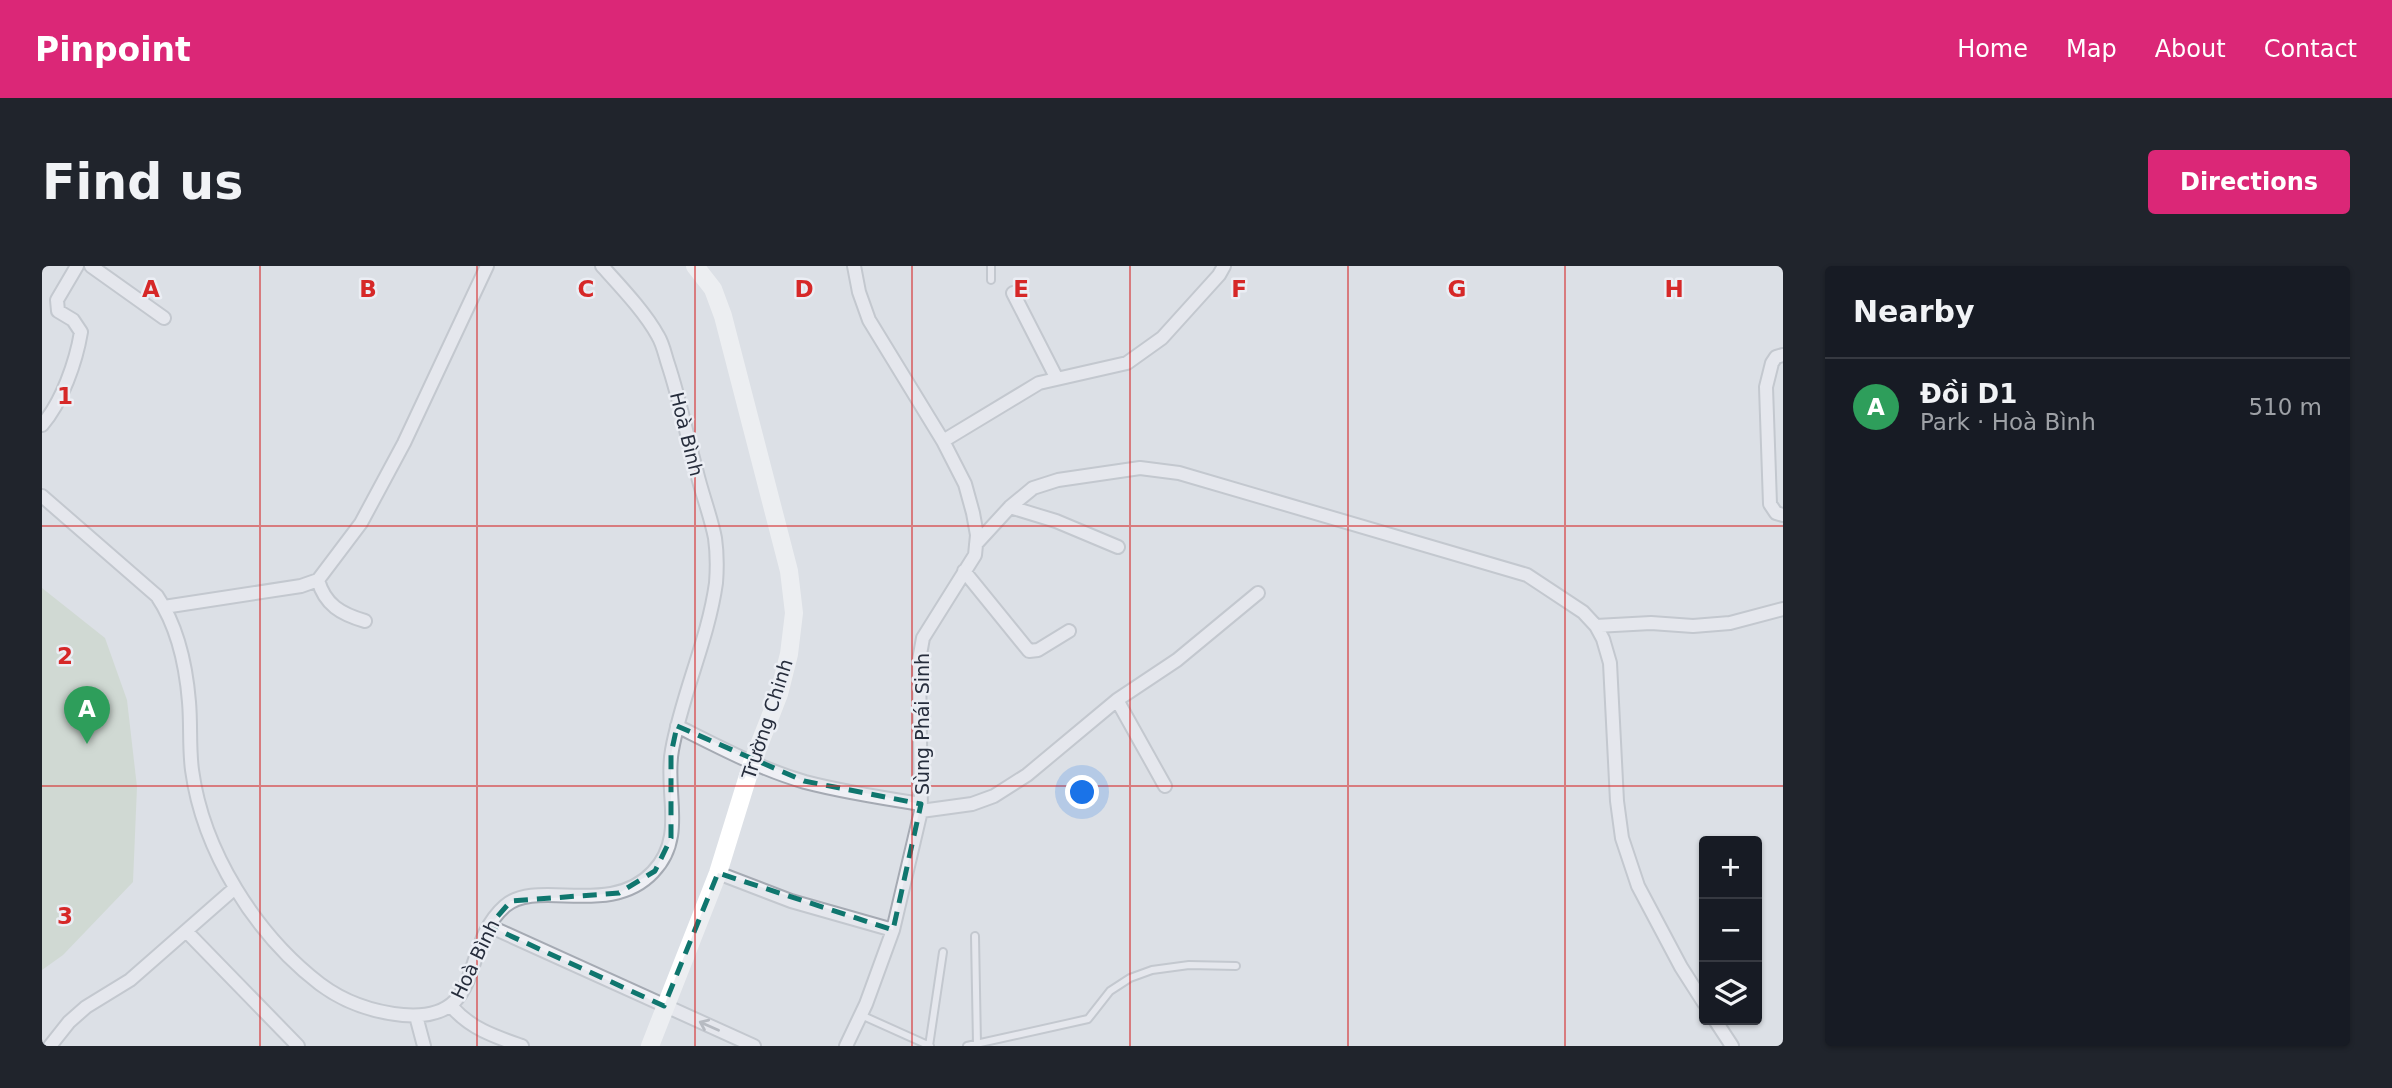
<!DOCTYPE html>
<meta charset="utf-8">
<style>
body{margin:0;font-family:"DejaVu Sans",sans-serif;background:#20242c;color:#f1f3f6}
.controls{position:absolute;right:21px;bottom:21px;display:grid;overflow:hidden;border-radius:7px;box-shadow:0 2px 5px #0004}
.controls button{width:63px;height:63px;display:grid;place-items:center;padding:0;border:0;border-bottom:2px solid #363941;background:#171b24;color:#f1f3f6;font:35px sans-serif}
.you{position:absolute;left:1041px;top:527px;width:24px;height:24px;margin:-18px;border:5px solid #fff;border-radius:50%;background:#1a73e8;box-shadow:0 0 0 10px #1a73e833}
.badge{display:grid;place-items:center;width:46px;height:46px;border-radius:50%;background:#db2777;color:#fff;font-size:23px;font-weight:700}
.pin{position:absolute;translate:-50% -58px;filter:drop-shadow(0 2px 4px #0008)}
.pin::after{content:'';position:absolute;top:37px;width:24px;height:21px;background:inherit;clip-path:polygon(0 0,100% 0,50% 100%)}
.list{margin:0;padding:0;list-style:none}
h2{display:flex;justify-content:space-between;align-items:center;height:91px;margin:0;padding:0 28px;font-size:30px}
h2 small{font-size:23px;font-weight:400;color:#9ea1a6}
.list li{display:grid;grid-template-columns:46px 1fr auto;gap:21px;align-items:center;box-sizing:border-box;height:98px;padding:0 28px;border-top:2px solid #363941}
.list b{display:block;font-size:26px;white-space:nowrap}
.list p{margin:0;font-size:23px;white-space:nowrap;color:#9ea1a6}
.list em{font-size:23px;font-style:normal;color:#9ea1a6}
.icon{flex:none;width:38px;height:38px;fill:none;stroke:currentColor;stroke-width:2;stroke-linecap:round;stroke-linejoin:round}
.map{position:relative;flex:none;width:1741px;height:780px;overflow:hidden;border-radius:7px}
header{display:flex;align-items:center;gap:42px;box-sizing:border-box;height:98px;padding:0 35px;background:#db2777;color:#fff}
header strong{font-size:33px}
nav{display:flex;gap:38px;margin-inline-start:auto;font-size:24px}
.intro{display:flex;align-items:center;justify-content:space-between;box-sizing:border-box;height:168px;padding:0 42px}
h1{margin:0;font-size:49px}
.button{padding:18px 32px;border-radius:7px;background:#db2777;color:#fff;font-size:24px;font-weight:700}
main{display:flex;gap:42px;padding:0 42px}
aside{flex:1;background:#171b24;border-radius:7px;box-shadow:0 2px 5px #0004}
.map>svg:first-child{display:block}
.green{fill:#c1d0bd}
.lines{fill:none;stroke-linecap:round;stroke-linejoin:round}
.lane-casing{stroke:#a5aab3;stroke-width:10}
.street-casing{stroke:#a5aab3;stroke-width:16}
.lane{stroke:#eff0f5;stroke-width:6}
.street{stroke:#eff0f5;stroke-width:12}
.secondary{stroke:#fff;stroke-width:18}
.oneway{stroke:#8a8e98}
.marked{fill:none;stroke:#0f766e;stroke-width:5;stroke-dasharray:14 9;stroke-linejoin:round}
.grid{fill:none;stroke:#d62828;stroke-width:2;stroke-opacity:0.55}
.labels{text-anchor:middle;stroke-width:5;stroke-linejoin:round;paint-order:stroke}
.street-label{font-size:19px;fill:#262d3c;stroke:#ebeef4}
.grid-label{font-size:23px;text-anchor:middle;font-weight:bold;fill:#d62828;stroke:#ebeef4;stroke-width:5;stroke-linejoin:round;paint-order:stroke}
</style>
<header>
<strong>Pinpoint</strong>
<nav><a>Home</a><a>Map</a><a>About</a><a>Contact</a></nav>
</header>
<div class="intro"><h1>Find us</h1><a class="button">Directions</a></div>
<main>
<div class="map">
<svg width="1741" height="780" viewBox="0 0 1741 780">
<rect width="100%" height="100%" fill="#dce0e6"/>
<!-- green -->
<path class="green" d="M0 322 63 372 85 434 95 521 91 616 21 689 0 704Z"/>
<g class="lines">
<!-- lane casing -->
<g class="lane-casing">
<path id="lane" d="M949 0V14
M933 670 935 778
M819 749 888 780
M887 780 901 686
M925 780 1046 753 1068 725 1088 712 1110 704 1147 699 1194 700"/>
</g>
<!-- street casing -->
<g class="street-casing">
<path id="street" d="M49 0 122 52
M971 27 1014 111
M1741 89 1734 91 1730 97 1724 121 1728 238 1734 247 1741 249
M0 159C20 136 34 96 39 66L31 54 16 45 15 34 35 0
M901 175 997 117 1085 97 1120 72 1177 9 1182 0
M0 230 115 330C136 361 144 399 147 436 149 459 147 481 150 504 161 585 213 668 278 718 302 736 331 746 361 749 446 756 417 680 463 640 495 612 568 652 611 606 645 571 622 526 630 484 640 428 666 374 674 317 675 304 675 286 673 272 669 251 660 228 655 207 645 171 638 134 626 98 623 89 621 78 616 70 603 46 578 20 560 0
M968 241 1014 255 1076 281
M934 278 968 241 991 222 1016 214 1098 202 1137 207 1485 309 1541 346 1554 360 1561 373 1568 397 1575 535 1580 572 1596 620 1639 701 1662 737
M922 305 987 385 996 384 1027 365
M276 314C283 339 299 348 323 355
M122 341 259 320 276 314 319 257 362 177 445 0
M1554 360 1609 357 1651 360 1688 357 1741 343
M1075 434 1123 520
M635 460C677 481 718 503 763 516 801 526 840 532 879 538
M879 545 930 538 952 530 985 509 1075 434 1135 394 1216 327
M676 607 749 635 851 664
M447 660 712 780
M145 666 256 780
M410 741C429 763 454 771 480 780
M374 750 382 780
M1673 754 1690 780
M8 780 27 756 44 741 88 714 193 622
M804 780 824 738 851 664 879 545 877 394 881 372 933 289 935 269 931 247 923 218 901 175 827 54 817 26 812 0"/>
</g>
<!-- lane -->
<use href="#lane" class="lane"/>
<!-- street -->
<use href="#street" class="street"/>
<!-- secondary -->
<path class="secondary" d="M608 780 676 607 710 497 737 428 747 388 752 347 747 305 681 50 671 23 653 0"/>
</g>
<!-- one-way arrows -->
<defs><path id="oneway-shaft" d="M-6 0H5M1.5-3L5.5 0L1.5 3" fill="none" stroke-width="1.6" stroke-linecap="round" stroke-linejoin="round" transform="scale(1.75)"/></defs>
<use class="oneway" href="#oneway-shaft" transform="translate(667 760) rotate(-156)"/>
<!-- marked area -->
<path d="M0 0H1741V780H0ZM635 460 762 515 879 538 851 664 676 607 622 740 447 660 469 635 577 627 613 605 629 572V488Z" fill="#dce0e6" fill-opacity=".55" fill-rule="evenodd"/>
<path class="marked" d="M635 460 762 515 879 538 851 664 676 607 622 740 447 660 469 635 577 627 613 605 629 572V488Z"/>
<!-- grid -->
<path class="grid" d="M218 0V780M435 0V780M653 0V780M870 0V780M1088 0V780M1306 0V780M1523 0V780M0 260H1741M0 520H1741"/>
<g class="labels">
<!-- street labels -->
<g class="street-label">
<text transform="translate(645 168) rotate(76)" y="7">Hoà Bình</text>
<text transform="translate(725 453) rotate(-72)" y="7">Trường Chinh</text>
<text transform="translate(880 458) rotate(-90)" y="7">Sùng Phái Sinh</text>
<text transform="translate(433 693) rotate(-64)" y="7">Hoà Bình</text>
</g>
</g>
<g class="grid-label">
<text x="109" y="31">A</text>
<text x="326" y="31">B</text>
<text x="544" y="31">C</text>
<text x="762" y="31">D</text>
<text x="979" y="31">E</text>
<text x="1197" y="31">F</text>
<text x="1415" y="31">G</text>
<text x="1632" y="31">H</text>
<text x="23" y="138">1</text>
<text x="23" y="398">2</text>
<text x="23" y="658">3</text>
</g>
</svg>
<div class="controls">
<button>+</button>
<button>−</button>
<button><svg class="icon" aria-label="layers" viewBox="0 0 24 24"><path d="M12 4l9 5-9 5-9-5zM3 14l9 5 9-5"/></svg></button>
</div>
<div class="you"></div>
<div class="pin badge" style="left:45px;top:478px;background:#2e9e5b">A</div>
</div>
<aside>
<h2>Nearby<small></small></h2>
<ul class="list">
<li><span class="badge" style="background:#2e9e5b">A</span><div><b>Đồi D1</b><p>Park · Hoà Bình</p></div><em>510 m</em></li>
</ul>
</aside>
</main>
